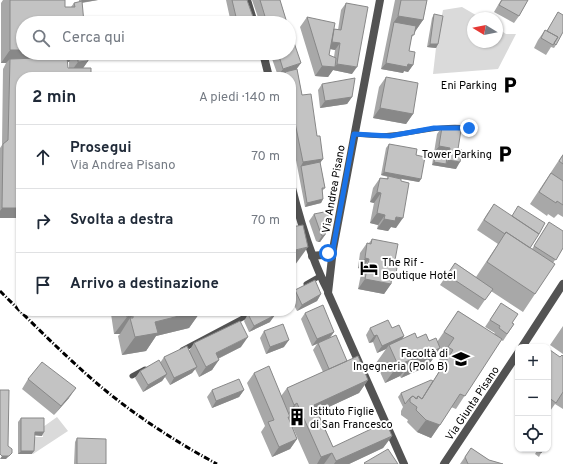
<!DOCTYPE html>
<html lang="it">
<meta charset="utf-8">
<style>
body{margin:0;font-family:Overpass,sans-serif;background:#f2f2f3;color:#1f2937}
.controls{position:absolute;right:12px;bottom:12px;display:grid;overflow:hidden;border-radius:8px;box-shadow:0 1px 3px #0004}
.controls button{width:36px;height:36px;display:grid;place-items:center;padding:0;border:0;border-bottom:1px solid #e0e1e3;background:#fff;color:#1f2937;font:20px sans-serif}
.compass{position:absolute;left:467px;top:12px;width:36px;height:36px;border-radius:50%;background:#fff;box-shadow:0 1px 3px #0004;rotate:280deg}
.stop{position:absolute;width:12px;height:12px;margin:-9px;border:3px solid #1a73e8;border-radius:50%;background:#fff}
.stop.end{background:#1a73e8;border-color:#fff;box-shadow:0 1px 4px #0008}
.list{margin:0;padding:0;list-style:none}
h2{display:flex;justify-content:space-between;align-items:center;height:52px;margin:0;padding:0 16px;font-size:17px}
h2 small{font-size:13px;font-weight:400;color:#747a83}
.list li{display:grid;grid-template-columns:26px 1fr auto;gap:12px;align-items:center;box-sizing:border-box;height:64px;padding:0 16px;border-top:1px solid #e0e1e3}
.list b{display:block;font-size:15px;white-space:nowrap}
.list p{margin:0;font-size:13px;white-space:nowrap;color:#747a83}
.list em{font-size:13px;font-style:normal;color:#747a83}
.icon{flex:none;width:22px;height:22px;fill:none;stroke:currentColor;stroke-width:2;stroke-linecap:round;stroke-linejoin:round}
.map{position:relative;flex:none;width:563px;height:464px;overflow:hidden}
.search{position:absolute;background:#fff;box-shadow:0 1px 3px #0004;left:16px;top:16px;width:280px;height:44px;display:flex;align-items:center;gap:10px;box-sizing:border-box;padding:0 14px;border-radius:22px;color:#747a83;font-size:15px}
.panel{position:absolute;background:#fff;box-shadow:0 1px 3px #0004;left:16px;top:72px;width:280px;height:244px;border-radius:16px}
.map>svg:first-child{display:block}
.green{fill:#dadada}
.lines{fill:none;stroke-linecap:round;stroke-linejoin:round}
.lane{stroke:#535353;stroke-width:5}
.street{stroke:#535353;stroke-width:8}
.rail{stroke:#000;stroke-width:3;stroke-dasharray:6 2 1 2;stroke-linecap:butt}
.wall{fill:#a8a8a8;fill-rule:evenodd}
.shaded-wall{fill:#888}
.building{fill:#c3c3c3;stroke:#888}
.route{stroke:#1a73e8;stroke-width:5}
.labels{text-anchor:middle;stroke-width:4;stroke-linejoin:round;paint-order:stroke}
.poi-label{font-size:11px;fill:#000;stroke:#fff;text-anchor:end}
.street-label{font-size:11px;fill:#000;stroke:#fff}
</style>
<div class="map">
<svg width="563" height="464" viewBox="0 0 563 464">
<rect width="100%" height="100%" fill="#fff"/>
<!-- green -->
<path class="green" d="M462 7 481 18H473V42H497V28L506 34H516L498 69 433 74 437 39 443 10Z
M57 417 68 431 33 454V437H43V427Z"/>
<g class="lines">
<!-- lane -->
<path class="lane" d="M354 134C366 135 379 137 392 135 420 132 440 125 469 128
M306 284 320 276
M182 350 256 311
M132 376 145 369"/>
<!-- street -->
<path class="street" d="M247 0 254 23
M380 0 333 249 328 293 404 464
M263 53 269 77
M291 184C300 221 311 258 328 291
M312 256 322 255 333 249
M522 347 563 284
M444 464 518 353"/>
<!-- rail -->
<path class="rail" d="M0 291C32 323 65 356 100 386 136 416 176 442 217 464"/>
</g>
<!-- wall -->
<path class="wall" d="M3 0H65V7H71L74 3 79 2V0H98L82 3 23 53H87L88 61 83 68 21 218H0V148L2 145 3 69 6 63H1V3ZM67 62H69V68H68Z
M226 0H247L253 17 250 20 251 23H231Z
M252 0H280L287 23H260Z
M395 0H427L423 20 414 33 411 39 409 51 413 65 408 72 404 71 403 73 381 69Z
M501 0H528L519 16 514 23 494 12Z
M346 3 352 74 333 70 328 77 315 76 300 27 307 17 334 29 338 30 341 10ZM330 49 335 50 334 57 329 55Z
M558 12 556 45 554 48 551 47 546 55 534 48 538 40 545 30 547 31Z
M434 14 438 44 436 48 427 47 432 18Z
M270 53H289L297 69 302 95 317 136 323 159 320 162 325 188 322 191 323 199 321 203 305 207 291 134V77H281L283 75 278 76Z
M386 77 413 114 406 124 373 118 379 87Z
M322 84 352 97 347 104 320 108 318 90Z
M442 127 458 149 456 169 432 165 437 134Z
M389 144 416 155 421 179 419 182 401 179 396 228 391 227 388 231 377 229 378 225 370 223 374 203 370 202 373 188 380 178 386 179 388 177 381 175 386 148Z
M563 154V217L558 214 554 218 548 214 547 216 530 204Z
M494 204 530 248 532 249 549 222 563 248 553 263 535 294 523 312 491 291 478 310 440 285 455 263 476 277 498 244 477 230 487 214Z
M314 214 325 235 320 242H318L316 241 309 221Z
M372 239 395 260 396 274 391 280V284L384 294 358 289 362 269 358 268 360 253 367 243H369Z
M295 290 321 294 317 301 297 311 291 299V295Z
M501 303 512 323 514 324 503 341 501 340 456 409 451 407 431 438 417 432 407 422 408 420 401 415V411L403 407 398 397 401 393 433 381 444 363 439 360 444 351 440 348 428 366 401 378 400 376 385 383 376 363 386 349 377 353 373 342 369 343 366 335 370 328H392L404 336 402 339 417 338 429 341 437 342 458 311 494 334 495 333 485 327Z
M113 311H201L189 328 156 336 146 351 122 355 118 336 120 334H114L111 314Z
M305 313 334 332 330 338 347 361 368 380 359 393 318 412 333 447 392 436 383 448 349 464H309L289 419 297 439 290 449 272 457 261 432 265 426 247 383 254 373 281 396 287 388 323 372 313 350 317 344 312 346 301 319Z
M248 314 270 322 249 332 244 321Z
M563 326V354L550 345Z
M264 331 284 347 266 354 260 338Z
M194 343 241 347 218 359 212 370 199 377 195 369 192 373 170 385 165 377 162 381 143 392 135 378 140 371 160 363 164 357 189 351Z
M548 352 560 357 563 356V409L555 404 548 414Z
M28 379 69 398 54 415 22 389Z
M212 390H244L239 397 212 408 207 397Z
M21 418 42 436 34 435 32 454H18V422Z
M77 438 106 464H74L75 442Z
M471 448 489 460 503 464H460Z
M538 449 541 453 539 457 535 454Z"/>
<!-- shaded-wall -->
<path class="shaded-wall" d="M82 0H98L79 3Z
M398 16 423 20 414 33 394 22Z
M253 17 248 23 243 22 242 23H236L237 21Z
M331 42 340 43 335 50 326 48Z
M430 44H438L436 48 427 47Z
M10 50H23V53H75L69 62H34L10 59 6 63H1Z
M88 61 79 74H69L78 62Z
M301 63 296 70 285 72 283 75 278 76 283 69Z
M386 63 408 64 413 65 408 72 404 71 403 73 381 69Z
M337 64 357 67 352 74 333 70 328 77 315 76 322 66 334 67Z
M352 97 347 104 320 108 325 101Z
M380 108 413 114 406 124 373 118Z
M439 146 450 148 446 155 437 149Z
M323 159 318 166H301L303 162Z
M448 160 460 162 456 169 432 165 434 162 446 164Z
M384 172 421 179 419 182 381 175Z
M377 192 381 193 374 203 370 202Z
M323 199 321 203 305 207 307 203Z
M2 208H21V218H0V211Z
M377 213 385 215 378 225 370 223Z
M396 217 403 218 396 228 391 227 388 231 377 229 384 219Z
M325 235 320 242H318L322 236Z
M308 247 295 265 291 266V251Z
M365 258 369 259 362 269 358 268Z
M392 273 396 274 389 283 391 284 384 294 358 289 365 279Z
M321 294 317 301 297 311 302 305Z
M199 311H201L189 328 156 336 146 351 122 355 135 337 155 322Z
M133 315 130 319V318L120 334H114L127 317Z
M275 315 270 322 249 332 254 326Z
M334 332 329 338 312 346 317 339Z
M377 335 373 342 369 343 374 336Z
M404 336 400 343 389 345 386 349 377 353 382 346Z
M248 337 241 347 209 363 216 353Z
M289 340 284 347 266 354 270 347Z
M440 348 428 366 401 378 413 360Z
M413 359 400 376 385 383 398 365Z
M219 360 212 370 199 377 206 367Z
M197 367 192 373 170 385 174 378Z
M167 374 162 381 143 392 148 385Z
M368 380 359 393 305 418 314 405Z
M76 388 69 398 54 415 61 406Z
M244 390 239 397 212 408 216 401Z
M297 403 288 416 285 418 294 405Z
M426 420 440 425 431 438 417 432Z
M35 432H44L42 436 32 435Z
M392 436 383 448 349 464H334L336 461Z
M297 439 290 449 272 457 279 447Z
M21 451H34L32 454H18Z
M12 453 6 459H0L2 456Z
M332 453 324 464H317L321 457Z"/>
<!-- building -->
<path class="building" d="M10 0H65V7H75L74 3 82 1 84 23H23V50H10Z
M232 0H247L253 17 237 21Z
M260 0H280L287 23H267Z
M401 0H427L423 20 398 16Z
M502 0H528L519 16 499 5Z
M346 3 368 7 357 67 337 64 340 43 332 42 334 29 341 30Z
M558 12 563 15V32L556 45 554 43 558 37 547 31Z
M434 14 443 16 438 44H430Z
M307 17 335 23 329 55 336 58 335 67 322 66Z
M250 20 251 23H243V22Z
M394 22 416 26 414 35H412L409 51 415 52 413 65 408 64 407 67 386 63Z
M289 28 301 63 283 69 278 53H289Z
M545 30 558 37 553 45 541 38Z
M78 53H87L88 61 78 62Z
M67 57 68 68H91V77H21V208H2L3 144 8 140 10 59Z
M297 69 302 95 311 94 317 136H320L323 159 303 162 291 103V77H286L285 72Z
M386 77 418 83 413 114 380 108Z
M355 78 352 97 325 101 322 84Z
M442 127 461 130 458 149 462 150 460 162 448 160 450 148 439 146Z
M389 144 417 149 416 155 425 157 421 179 384 172Z
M437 149 448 151 446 164 434 162Z
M563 155V164L559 161Z
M320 162 325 188H322L323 199 307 203 301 166Z
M551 173 563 181V205L557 201 556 203 539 192Z
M388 176 401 179V181L409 183 403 218 396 217 395 221 384 219 385 215 377 213 381 193 377 192 380 178 388 179Z
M494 204 539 234 530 248 506 232 505 234 484 220Z
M518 206 545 223 539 234 512 216Z
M329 211 325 235 322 236 321 234 314 214Z
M549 222 563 231V248L556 260 534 246Z
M303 225 308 247 291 251V227Z
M506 232 555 264 535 294 487 262Z
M372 239 398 244 395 260H398L396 274 392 273 391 284 365 279 369 259 365 258 367 243 371 244Z
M455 263 493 289 485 300 447 275Z
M315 280 321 294 302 305 295 290Z
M501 303 518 314 512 323 514 324 507 334 499 328 500 326 490 320Z
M323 305 334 332 317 339 305 313Z
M126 311H199L155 322 158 333 135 337 130 318H133V315L127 317Z
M254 311H273L275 315 254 326 248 314Z
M458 311 502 339 465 396 460 394 440 425 426 420 416 410 417 407 410 402V398L413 396 417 399 418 396 422 399 453 350 448 347 454 338 444 332Z
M388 320 392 328 399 325 404 336 382 346 377 335 374 336 370 328Z
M240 321 248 337 216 353 219 360 206 367 194 343Z
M283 324 289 340 270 347 264 331Z
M415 333 417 338 426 334 429 341 436 338 440 348 413 360V359L398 365 389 345Z
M336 335 347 361 329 369 318 343Z
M187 346 197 367 174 378 164 357Z
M550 350 560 357 562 355 563 356V392L556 403 548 397V352Z
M358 356 368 380 314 405 333 447 386 422 392 436 336 461 332 453 321 457 297 403 294 405 287 388Z
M159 360 167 374 148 385 140 371Z
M42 362 76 388 61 406 28 379Z
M269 366 290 417H288L297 439 279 447 268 422 274 420 254 373Z
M239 379 244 390 216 401 212 390Z
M431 380 433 381 422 399 418 396 416 399 413 396 410 398 405 404 401 393Z
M0 390H9L8 446 12 449V453L9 456H2L0 454Z
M21 418H44V432H35L34 451H21Z
M77 438 106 439V464H77Z
M471 448 489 460 503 464H468L465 457Z
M388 449 398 464H365L364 463Z
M538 449H544L541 453 537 450Z"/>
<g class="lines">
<!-- route -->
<path class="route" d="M328 253 333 249 354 134 390 136 434 128H469"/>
</g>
<!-- icons -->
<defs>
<g id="parking-bare" transform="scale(1.38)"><path d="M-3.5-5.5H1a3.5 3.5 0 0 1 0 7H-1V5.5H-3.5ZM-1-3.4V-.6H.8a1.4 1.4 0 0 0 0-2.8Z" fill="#000" stroke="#fff" stroke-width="2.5" paint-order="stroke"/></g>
<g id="hotel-bare" transform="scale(1.38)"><path d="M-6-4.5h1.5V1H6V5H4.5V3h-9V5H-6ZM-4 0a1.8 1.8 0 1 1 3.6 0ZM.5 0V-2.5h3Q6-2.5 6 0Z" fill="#000" stroke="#fff" stroke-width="2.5" paint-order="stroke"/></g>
<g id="university-bare" transform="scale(1.38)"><path d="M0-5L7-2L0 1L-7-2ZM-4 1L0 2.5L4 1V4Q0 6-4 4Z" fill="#000" stroke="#fff" stroke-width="2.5" paint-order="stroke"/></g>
<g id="building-bare" transform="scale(1.38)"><path d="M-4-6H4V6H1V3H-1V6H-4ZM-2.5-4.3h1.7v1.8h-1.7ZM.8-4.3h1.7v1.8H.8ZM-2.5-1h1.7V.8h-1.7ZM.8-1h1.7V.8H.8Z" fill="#000" stroke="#fff" stroke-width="2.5" paint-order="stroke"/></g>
</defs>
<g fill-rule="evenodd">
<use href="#parking-bare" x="510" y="85"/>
<use href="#parking-bare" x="505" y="154"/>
<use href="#hotel-bare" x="369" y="268"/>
<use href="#university-bare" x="461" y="359"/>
<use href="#building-bare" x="297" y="417"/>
</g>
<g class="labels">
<!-- poi labels -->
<g class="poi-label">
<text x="497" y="89">Eni Parking</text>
<text x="492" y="158">Tower Parking</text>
<text x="382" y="266" text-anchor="start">The Rif -<tspan x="382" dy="13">Boutique Hotel</tspan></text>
<text x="448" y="357">Facoltà di<tspan x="448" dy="13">Ingegneria (Polo B)</tspan></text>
<text x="310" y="415" text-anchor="start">Istituto Figlie<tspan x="310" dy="13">di San Francesco</tspan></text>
</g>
<!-- street labels -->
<g class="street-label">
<text transform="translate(333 189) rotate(-80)" y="4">Via Andrea Pisano</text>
<text transform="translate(472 403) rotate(-56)" y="4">Via Giunta Pisano</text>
</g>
</g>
</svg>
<div class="controls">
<button>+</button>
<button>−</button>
<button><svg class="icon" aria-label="locate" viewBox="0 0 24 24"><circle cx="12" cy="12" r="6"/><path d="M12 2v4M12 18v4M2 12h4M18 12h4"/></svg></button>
</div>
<svg class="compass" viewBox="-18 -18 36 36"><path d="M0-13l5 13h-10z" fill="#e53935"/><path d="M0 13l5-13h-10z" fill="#747a83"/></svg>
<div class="stop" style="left:328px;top:253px"></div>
<div class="stop end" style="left:469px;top:128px"></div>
<div class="search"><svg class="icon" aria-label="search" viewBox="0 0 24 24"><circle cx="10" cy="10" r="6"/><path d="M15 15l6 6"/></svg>Cerca qui</div>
<section class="panel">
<h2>2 min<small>A piedi · 140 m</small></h2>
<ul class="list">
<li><svg class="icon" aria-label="ahead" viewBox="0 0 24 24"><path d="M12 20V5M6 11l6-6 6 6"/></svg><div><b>Prosegui</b><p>Via Andrea Pisano</p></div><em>70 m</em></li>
<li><svg class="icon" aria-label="right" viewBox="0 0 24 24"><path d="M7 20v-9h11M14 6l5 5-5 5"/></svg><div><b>Svolta a destra</b></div><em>70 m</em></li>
<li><svg class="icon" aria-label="arrive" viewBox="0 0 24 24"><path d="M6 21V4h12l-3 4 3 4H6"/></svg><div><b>Arrivo a destinazione</b></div></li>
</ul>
</section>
</div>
